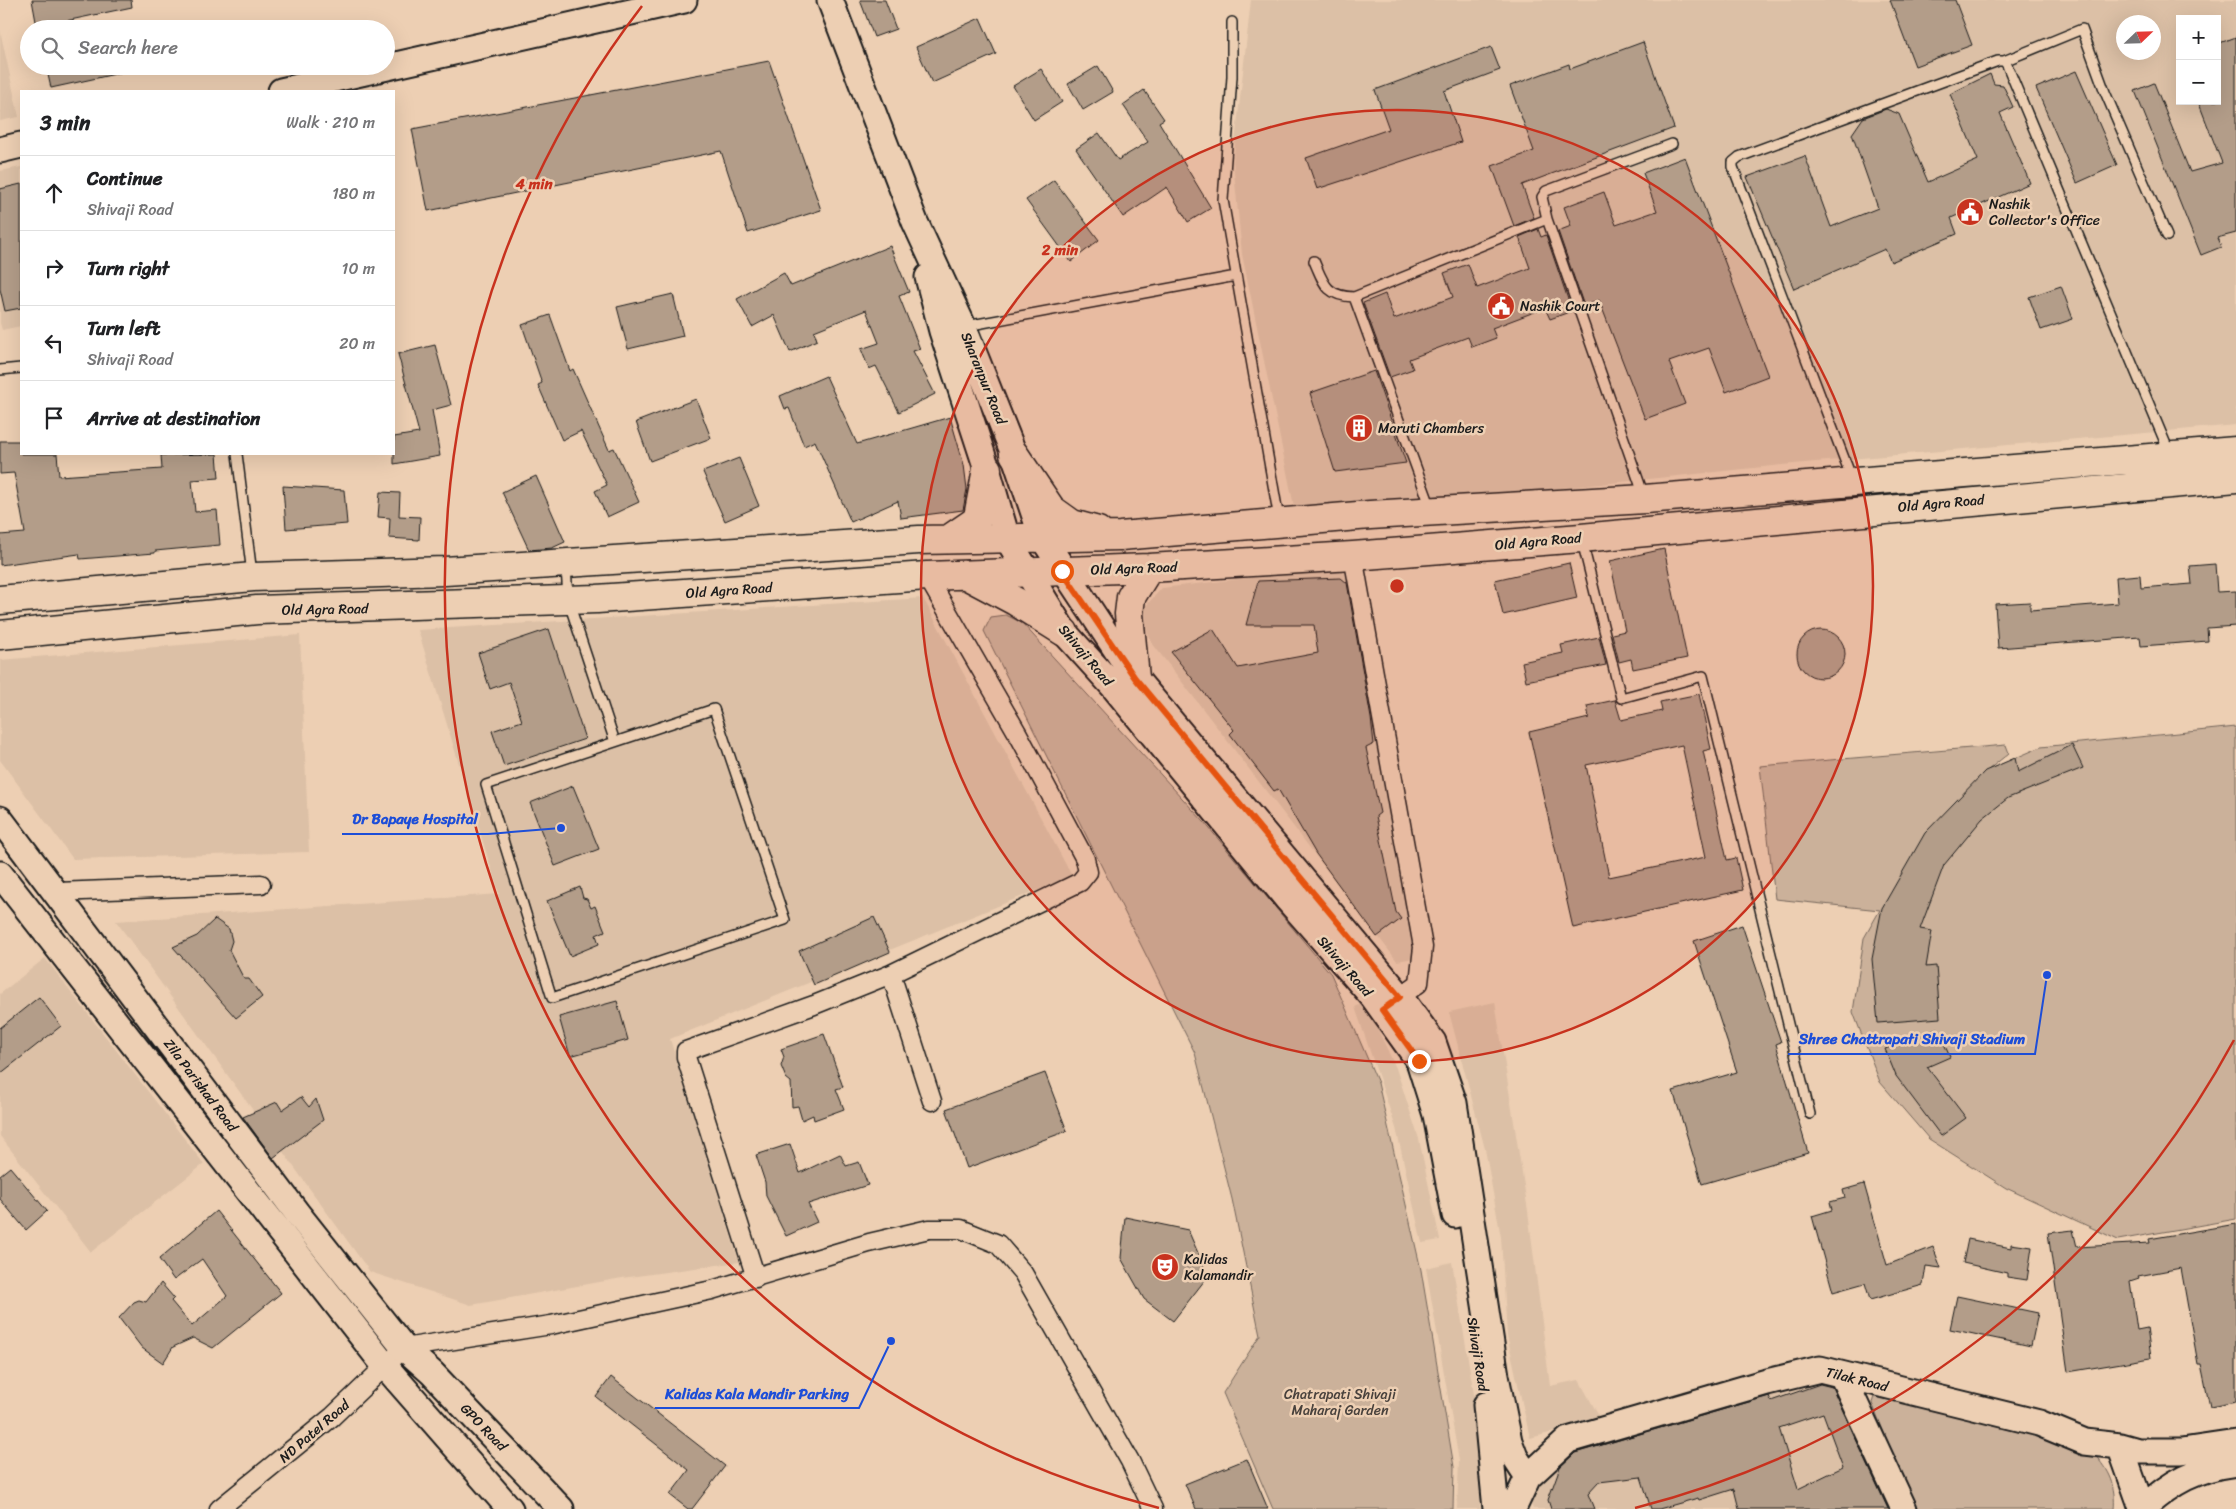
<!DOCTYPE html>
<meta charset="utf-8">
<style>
body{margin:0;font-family:Sriracha,sans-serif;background:#f2f2f2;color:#202124}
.controls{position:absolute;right:15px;top:15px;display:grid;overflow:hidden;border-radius:0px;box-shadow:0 5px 20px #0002}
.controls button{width:45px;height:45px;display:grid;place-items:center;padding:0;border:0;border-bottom:1px solid #e0e0e0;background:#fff;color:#202124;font:25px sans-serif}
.compass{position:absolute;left:2116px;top:15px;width:45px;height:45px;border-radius:50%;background:#fff;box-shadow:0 5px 20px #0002;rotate:67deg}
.stop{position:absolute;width:15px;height:15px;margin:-11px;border:4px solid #ea580c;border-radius:50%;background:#fff}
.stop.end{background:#ea580c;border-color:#fff;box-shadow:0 1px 5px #0008}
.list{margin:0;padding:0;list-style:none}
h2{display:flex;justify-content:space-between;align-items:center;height:65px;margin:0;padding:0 20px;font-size:21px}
h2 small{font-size:16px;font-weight:400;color:#757577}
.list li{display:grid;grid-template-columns:32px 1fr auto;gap:15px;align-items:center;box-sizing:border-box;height:75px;padding:0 20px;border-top:1px solid #e0e0e0}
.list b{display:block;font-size:19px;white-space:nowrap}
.list p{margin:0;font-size:16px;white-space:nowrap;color:#757577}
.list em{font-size:16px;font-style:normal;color:#757577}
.icon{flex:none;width:28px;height:28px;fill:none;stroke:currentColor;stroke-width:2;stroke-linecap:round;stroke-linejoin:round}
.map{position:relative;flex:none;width:2236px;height:1509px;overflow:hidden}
.search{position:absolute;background:#fff;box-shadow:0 5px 20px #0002;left:20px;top:20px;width:375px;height:55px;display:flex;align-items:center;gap:12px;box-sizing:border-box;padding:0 18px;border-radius:28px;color:#757577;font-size:19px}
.panel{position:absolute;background:#fff;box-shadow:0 5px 20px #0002;left:20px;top:90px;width:375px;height:365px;border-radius:0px}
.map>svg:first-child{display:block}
.built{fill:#dcc0a6;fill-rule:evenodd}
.green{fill:#cbb19a;stroke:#74665b}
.building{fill:#b39d89;stroke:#1c1c1c;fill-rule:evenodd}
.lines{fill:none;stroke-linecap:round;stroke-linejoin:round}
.lane-casing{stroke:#1c1c1c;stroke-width:12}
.street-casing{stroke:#1c1c1c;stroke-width:21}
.secondary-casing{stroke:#1c1c1c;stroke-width:29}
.highway-casing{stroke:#1c1c1c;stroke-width:31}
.lane{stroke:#edcfb3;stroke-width:9}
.street{stroke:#edcfb3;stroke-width:18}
.secondary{stroke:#edcfb3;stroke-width:25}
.highway{stroke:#edcfb3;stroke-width:28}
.route{stroke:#ea580c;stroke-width:6}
.ring{fill:none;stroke:#c8321e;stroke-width:2.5}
.labels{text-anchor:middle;stroke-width:5;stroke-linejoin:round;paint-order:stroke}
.poi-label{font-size:14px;fill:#1c1c1c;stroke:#edcfb3;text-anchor:start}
.street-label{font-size:14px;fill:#1c1c1c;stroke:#edcfb3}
.park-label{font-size:14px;fill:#48413c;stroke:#edcfb3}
.centre{fill:#c8321e;stroke:#edcfb3;stroke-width:2.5}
.ring-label{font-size:15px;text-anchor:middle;font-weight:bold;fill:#c8321e;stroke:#edcfb3;stroke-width:5;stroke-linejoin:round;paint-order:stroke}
.leader{fill:none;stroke:#1d4ed8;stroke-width:2}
.callout-dot{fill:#1d4ed8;stroke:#edcfb3;stroke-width:2}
.callout-label{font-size:15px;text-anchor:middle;font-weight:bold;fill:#1d4ed8;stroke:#edcfb3;stroke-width:5;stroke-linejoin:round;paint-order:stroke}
</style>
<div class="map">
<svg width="2236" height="1509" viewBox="0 0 2236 1509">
<rect width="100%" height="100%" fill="#edcfb3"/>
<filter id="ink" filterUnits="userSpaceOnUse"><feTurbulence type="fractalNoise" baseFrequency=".02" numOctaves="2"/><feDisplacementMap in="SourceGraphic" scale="10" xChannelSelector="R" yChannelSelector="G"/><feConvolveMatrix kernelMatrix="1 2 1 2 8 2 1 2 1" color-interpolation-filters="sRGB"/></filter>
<g filter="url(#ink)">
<!-- built -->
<path class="built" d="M1251 0H2236V425L1782 465 1296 516 1242 254 1233 161ZM2180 19H2217V101H2180ZM2124 22H2154V52H2124Z
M0 30 19 117 0 121Z
M21 167V326L2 330 0 323V171Z
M1344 567 1419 957 1397 961 1152 643 1139 613 1162 588Z
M923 598 1072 876 670 1039 739 1262 622 1278 471 1305 370 1272 116 921 499 894 418 630Z
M300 635 309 852 73 859 0 760V660Z
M45 958 204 1164 91 1252 0 1136V994Z
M1365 1002 1396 1068 1419 1139 1440 1240 1422 1243 1396 1128 1355 1007Z
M1495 1002 1528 1211 1550 1386 1579 1380 1601 1420 1530 1438 1507 1335 1501 1237 1485 1149 1449 1012Z
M1452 1262 1484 1455 1480 1509H1457L1459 1461 1426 1268Z
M1832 1377 1883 1509H1533L1531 1503 1557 1458 1774 1383Z"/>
<!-- green -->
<path class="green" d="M1006 615 1022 623 1204 822 1331 974 1378 1083 1421 1270 1454 1467 1453 1509H1273L1223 1393 1260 1335 1232 1199 1195 1053 984 631 991 617Z
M2236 727V1219L2118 1240 2006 1188 1929 1139 1880 1082 1853 1012 1864 938 1880 910 1775 899 1760 766 2006 745 2009 753 1988 770 2041 747Z
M1877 1387 2095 1454C2110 1471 2117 1486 2115 1509H1915L1872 1403Z"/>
<!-- building -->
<path class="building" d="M32 0H131L132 7 37 27Z
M860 0H885L896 29 874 37Z
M1890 0H1955L1972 45 1915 66Z
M980 18 996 54 932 83 916 47Z
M2236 37V233L2217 238 2221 247 2201 255 2135 91 2154 83 2190 172 2222 163 2198 101H2217V44Z
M1643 42 1674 128 1522 185 1534 218 1514 226 1492 166 1534 151 1510 86 1569 64 1570 69Z
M1491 47 1500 70 1444 91 1461 142 1317 189 1306 158 1389 129 1375 90Z
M769 61 821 210 748 233 721 151 428 211 412 129Z
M46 66H120V73L51 88Z
M1098 66 1113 92 1083 110 1068 84Z
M1041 69 1062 102 1034 120 1013 86Z
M2076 71 2117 165 2077 183 2036 88Z
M1990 74 1994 84 2003 85 2013 107 2000 113 2030 183 1951 218 1957 234 1891 262 1885 249 1794 289 1747 177 1805 156 1831 227 1878 208 1852 134 1863 118 1886 109 1899 114 1928 182 1978 160 1950 94Z
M1144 90 1164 119 1159 122 1211 208 1188 222 1167 187 1123 217 1076 149 1099 133 1118 160 1148 142 1123 105Z
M1685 157 1768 376 1726 392 1709 348 1669 362 1685 404 1645 419 1599 300 1584 306 1558 231 1571 226 1564 207 1604 192 1616 225 1657 211 1643 173Z
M1054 180 1099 240 1071 262 1026 200Z
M21 184V308L5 311 0 289V189Z
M1538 229 1541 237 1546 235 1572 311 1550 319 1545 308 1492 328 1496 338 1472 347 1468 337 1409 359 1413 369 1390 377 1363 303 1385 294 1394 319 1453 297 1444 273 1468 264 1477 288 1530 268 1519 237Z
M890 246 909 292 899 296 920 349 913 351 935 394 899 412 876 366 869 369 861 349 879 343 866 310 814 331 817 340 790 352 774 315 752 327 737 299 784 273 791 286Z
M2061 286 2073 319 2041 330 2029 297Z
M673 294 683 336 628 349 617 307Z
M550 315 570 371 573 369 609 450 614 448 639 502 607 517 595 491 607 485 581 431 562 440 538 385 542 383 522 325Z
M435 345 451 405 432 410 440 456 394 464V437L419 433 398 354Z
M1374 371 1406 463 1335 472 1310 393Z
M826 376 857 444 950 417 964 465 967 489 963 510 901 518 898 501 851 522 815 441 804 446 789 408 785 409 780 396Z
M696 399 711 438 650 461 636 422Z
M0 441H21V454H57L59 476 162 469 161 455 217 454 219 478 192 480 195 512 217 510 220 545 155 551V553L80 559 79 554 0 565V535L25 533 14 473 0 474Z
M739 458 759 506 725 521 703 472Z
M536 476 565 542 552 548 529 550 502 492Z
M283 486 344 490 347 524 286 529Z
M380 492 400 493 399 516 420 517 419 540 389 538 390 518 378 517Z
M1664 549 1687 658 1633 669 1631 659 1619 662 1612 634 1625 631 1610 561Z
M1569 563 1577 598 1503 615 1495 580Z
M2215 564 2217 592 2236 591V626L2207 628 2208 641 2141 646 2140 637 1998 648 1995 604 2030 602V610L2118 603 2116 577 2140 575 2141 588 2192 584 2190 566Z
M1341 578 1347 583 1371 718 1374 744 1366 748 1380 813 1376 816 1396 912 1401 919 1377 937 1316 854 1278 789 1274 791 1230 734 1234 730 1171 652 1213 629 1238 668 1318 653 1314 625H1246L1258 581Z
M549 629 585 739 504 766 492 731 522 721 509 682 490 689 478 653Z
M1797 654a24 24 0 1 1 48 0a24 24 0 1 1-48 0Z
M1599 637 1606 665 1526 681 1522 662 1563 653 1561 645Z
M1699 694 1711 749 1703 751 1727 860 1736 858 1743 890 1573 928 1529 732 1589 718 1587 706 1615 700 1621 720 1662 711 1660 702ZM1682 745 1706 857 1609 877 1586 765Z
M2072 745 2083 768 2008 798 1982 819 1944 865 1920 929 1932 931 1926 967 1936 966 1940 1018 1878 1023 1872 959 1882 908 1925 833 1985 771 2015 758 2018 772Z
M573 786 599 849 555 866 530 803Z
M580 887 583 898 587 899 591 908 595 906 605 931 596 935 599 944 570 956 547 901Z
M874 917 890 952 814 985 799 951Z
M215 919 229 929 232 941 229 950 244 979H249L262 997 236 1018 173 947 197 936Z
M1742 925 1781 1042 1776 1044 1808 1153 1702 1184 1673 1091 1737 1072 1694 941Z
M39 997 61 1026 0 1074V1028Z
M617 1001 628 1040 570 1056 559 1017Z
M1937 1028 1950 1057 1927 1067 1966 1118 1941 1136 1896 1076 1885 1049Z
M824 1034 843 1087 836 1089 844 1109 814 1120 813 1115 802 1120 798 1106 792 1107 791 1082 786 1078 781 1066 784 1057 781 1049Z
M1045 1073 1067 1131 967 1168 946 1109Z
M301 1097 309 1107 316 1099 323 1120 273 1158 243 1117 277 1102 282 1110Z
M790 1144 800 1173 840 1154 846 1166 859 1162 868 1185 808 1204 817 1222 786 1236 766 1196 765 1182 756 1155Z
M10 1167 47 1211 26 1230 0 1199V1175Z
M1864 1184 1887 1265 1933 1247 1941 1268 1926 1266 1923 1285 1870 1300 1865 1283 1833 1292 1812 1216 1832 1210 1830 1202 1845 1198 1843 1190Z
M216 1211 281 1293 213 1348 193 1338 173 1347 163 1363 142 1348 119 1318 134 1302 139 1300 146 1302 161 1283 174 1298 171 1301 192 1326 227 1296 202 1259 174 1280 159 1259Z
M1125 1217 1188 1230 1208 1276 1173 1321 1144 1299 1121 1258Z
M2236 1224V1402L2210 1407 2201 1364H2198L2181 1268 2138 1276 2139 1278 2130 1281 2137 1330 2147 1328 2151 1358 2068 1372 2048 1233 2073 1230 2077 1247 2150 1243 2149 1239Z
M1968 1239 2011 1248V1244L2032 1247 2027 1280 2007 1277V1273L1963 1263Z
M1957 1296 2038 1313 2031 1346 1950 1329Z
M611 1377 725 1466 692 1509H688L670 1495 689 1470 596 1397Z
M1820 1384 1832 1387 1888 1509H1739L1734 1489 1699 1500 1698 1498 1659 1509H1651L1641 1477 1599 1482 1588 1494 1594 1509H1551L1548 1500 1560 1467 1575 1453 1769 1396 1771 1401ZM1823 1413 1843 1467 1798 1489 1779 1428Z
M1247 1459 1268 1509H1196L1185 1484Z"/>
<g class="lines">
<!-- lane casing -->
<g class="lane-casing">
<path id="lane" d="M1232 22V77L1223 200 1279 519
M2004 61 2082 29 2105 92 2167 236
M1314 261C1324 284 1326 296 1354 297L1547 219
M1354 297 1431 508
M966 326 1236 276
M0 370 21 368
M237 454 252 574
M1852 479 1733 167V162L1739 157 1998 61H2004L2007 65 2170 454
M1644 496 1547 219 1542 197 1546 191 1672 144
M1582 541 1621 698 1703 676 1810 1114
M566 566 568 600 615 742
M714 709 785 920 552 998 486 785Z"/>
</g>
<!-- street casing -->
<g class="street-casing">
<path id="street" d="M1353 556 1423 947 1419 983 1392 1003
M927 576 1018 734 1085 859 1088 872 1080 882 891 974 932 1101
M57 892 261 884
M756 1278 686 1057V1051L814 1005 891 974
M219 1509 332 1417 404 1348 551 1325 712 1290 869 1243 929 1229H961L998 1244 1023 1273 1130 1461 1153 1509"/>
</g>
<!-- secondary casing -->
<g class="secondary-casing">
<path id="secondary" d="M830 0 915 222 963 326 1014 454 1042 537 1135 678 1395 990 1433 1042 1454 1103 1496 1376 1509 1441 1515 1457 1528 1477
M281 91 684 0
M0 150 21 145
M928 277 942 331 987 469 1007 538 1064 632 1113 686 1288 900 1373 997 1419 1061 1436 1115 1455 1215
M0 819 297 1213 404 1348 432 1373 561 1509
M0 874 385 1366 510 1509
M1842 1375 1904 1509
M1486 1405 1496 1509
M2120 1446 2142 1508
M1513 1509 1528 1477 1568 1440 1767 1382 1820 1369 2039 1423 2085 1442 2120 1446 2138 1451H2182L2236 1443
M2142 1509C2171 1482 2197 1468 2236 1463"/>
</g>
<!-- highway casing -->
<g class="highway-casing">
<path id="highway" d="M1014 454 1051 509 1072 524 1098 531
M949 539 974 522 978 517 987 469
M966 575 1015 601 1064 632
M0 600 253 577 445 571 919 540 1120 536 1370 515 1645 499 2236 451
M0 635 257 610 597 599 927 576 1149 568 1353 556 1581 538 2236 478
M1135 678 1129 614 1131 597 1149 568"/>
</g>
<!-- lane -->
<use href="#lane" class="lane"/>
<!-- street -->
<use href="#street" class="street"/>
<!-- secondary -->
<use href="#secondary" class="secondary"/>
<!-- highway -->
<use href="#highway" class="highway"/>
</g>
</g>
<g class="lines" filter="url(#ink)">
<!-- route -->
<path class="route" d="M1062 571 1135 678 1394 990 1400 997 1382 1010 1419 1061"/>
</g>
<!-- distance rings -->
<circle cx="1397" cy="586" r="476" fill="#c8321e" fill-opacity=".12"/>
<g class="ring">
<circle cx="1397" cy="586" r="476"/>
<path d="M2234 1040A952 952 0 0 1 1635 1508M1159 1508A952 952 0 0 1 642 6"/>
</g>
<!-- icons -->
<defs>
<g id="civic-disc" transform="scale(1.4375)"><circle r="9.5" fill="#c8321e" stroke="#edcfb3"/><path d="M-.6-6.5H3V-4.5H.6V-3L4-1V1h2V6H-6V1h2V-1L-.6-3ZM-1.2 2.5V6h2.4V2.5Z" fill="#fff"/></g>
<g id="building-disc" transform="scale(1.4375)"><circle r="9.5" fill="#c8321e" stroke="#edcfb3"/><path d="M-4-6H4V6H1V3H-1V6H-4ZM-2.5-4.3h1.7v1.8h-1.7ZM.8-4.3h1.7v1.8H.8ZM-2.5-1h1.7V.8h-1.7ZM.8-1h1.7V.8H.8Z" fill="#fff"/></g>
<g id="theatre-disc" transform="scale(1.4375)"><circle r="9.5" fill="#c8321e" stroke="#edcfb3"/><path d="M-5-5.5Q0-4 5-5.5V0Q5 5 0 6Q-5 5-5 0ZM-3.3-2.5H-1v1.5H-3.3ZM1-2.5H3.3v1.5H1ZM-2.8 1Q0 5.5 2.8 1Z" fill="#fff"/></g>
</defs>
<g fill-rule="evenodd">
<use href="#civic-disc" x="1970" y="212"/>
<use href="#civic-disc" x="1501" y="306"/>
<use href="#building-disc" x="1359" y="428"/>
<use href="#theatre-disc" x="1165" y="1267"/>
</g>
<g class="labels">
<!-- poi labels -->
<g class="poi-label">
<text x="1989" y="209">Nashik<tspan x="1989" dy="16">Collector's Office</tspan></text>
<text x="1520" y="311">Nashik Court</text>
<text x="1378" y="433">Maruti Chambers</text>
<text x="1184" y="1264">Kalidas<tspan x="1184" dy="16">Kalamandir</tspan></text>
</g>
<!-- street labels -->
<g class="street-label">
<text transform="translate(984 378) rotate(68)" y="5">Sharanpur Road</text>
<text transform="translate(1941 503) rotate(-5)" y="5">Old Agra Road</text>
<text transform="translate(1538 541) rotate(-5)" y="5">Old Agra Road</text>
<text transform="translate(1134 568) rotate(-2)" y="5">Old Agra Road</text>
<text transform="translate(729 590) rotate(-4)" y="5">Old Agra Road</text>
<text transform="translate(325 609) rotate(-1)" y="5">Old Agra Road</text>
<text transform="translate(1086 655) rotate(50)" y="5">Shivaji Road</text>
<text transform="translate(1345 966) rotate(49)" y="5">Shivaji Road</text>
<text transform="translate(201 1085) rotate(53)" y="5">Zila Parishad Road</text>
<text transform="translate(1478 1354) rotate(81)" y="5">Shivaji Road</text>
<text transform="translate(1857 1379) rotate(14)" y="5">Tilak Road</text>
<text transform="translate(484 1427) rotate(46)" y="5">GPO Road</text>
<text transform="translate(314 1431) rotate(-41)" y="5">ND Patel Road</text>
</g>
<!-- park labels -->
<g class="park-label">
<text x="1340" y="1399">Chatrapati Shivaji<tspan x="1340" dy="16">Maharaj Garden</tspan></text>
</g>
</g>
<circle cx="1397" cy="586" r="8" class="centre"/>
<g class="ring-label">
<text x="534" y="189">4 min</text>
<text x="1060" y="255">2 min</text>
</g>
<!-- callouts -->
<path class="leader" d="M561 828L488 834H342M2047 975L2035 1054H1788M891 1341L859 1408H655"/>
<g class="callout-dot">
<circle cx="561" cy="828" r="5"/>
<circle cx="2047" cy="975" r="5"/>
<circle cx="891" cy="1341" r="5"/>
</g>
<g class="callout-label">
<text x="415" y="824">Dr Bapaye Hospital</text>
<text x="1912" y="1044">Shree Chattrapati Shivaji Stadium</text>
<text x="757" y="1399">Kalidas Kala Mandir Parking</text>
</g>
</svg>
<div class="controls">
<button>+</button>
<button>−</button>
</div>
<svg class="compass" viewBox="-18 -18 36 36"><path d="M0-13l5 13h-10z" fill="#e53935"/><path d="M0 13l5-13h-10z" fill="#757577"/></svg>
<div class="stop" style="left:1062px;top:571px"></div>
<div class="stop end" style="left:1419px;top:1061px"></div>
<div class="search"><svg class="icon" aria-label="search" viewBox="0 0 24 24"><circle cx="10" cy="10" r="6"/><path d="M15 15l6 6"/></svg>Search here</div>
<section class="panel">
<h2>3 min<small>Walk · 210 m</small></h2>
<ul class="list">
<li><svg class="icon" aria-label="ahead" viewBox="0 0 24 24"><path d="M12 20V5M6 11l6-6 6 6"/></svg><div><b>Continue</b><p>Shivaji Road</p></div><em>180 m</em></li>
<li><svg class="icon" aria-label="right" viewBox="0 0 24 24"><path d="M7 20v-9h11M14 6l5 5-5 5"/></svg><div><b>Turn right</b></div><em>10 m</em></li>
<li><svg class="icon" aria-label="left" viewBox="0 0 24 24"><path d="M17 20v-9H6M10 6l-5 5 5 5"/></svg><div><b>Turn left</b><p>Shivaji Road</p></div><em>20 m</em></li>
<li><svg class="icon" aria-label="arrive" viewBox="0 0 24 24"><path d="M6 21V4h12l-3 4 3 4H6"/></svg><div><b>Arrive at destination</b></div></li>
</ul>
</section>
</div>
